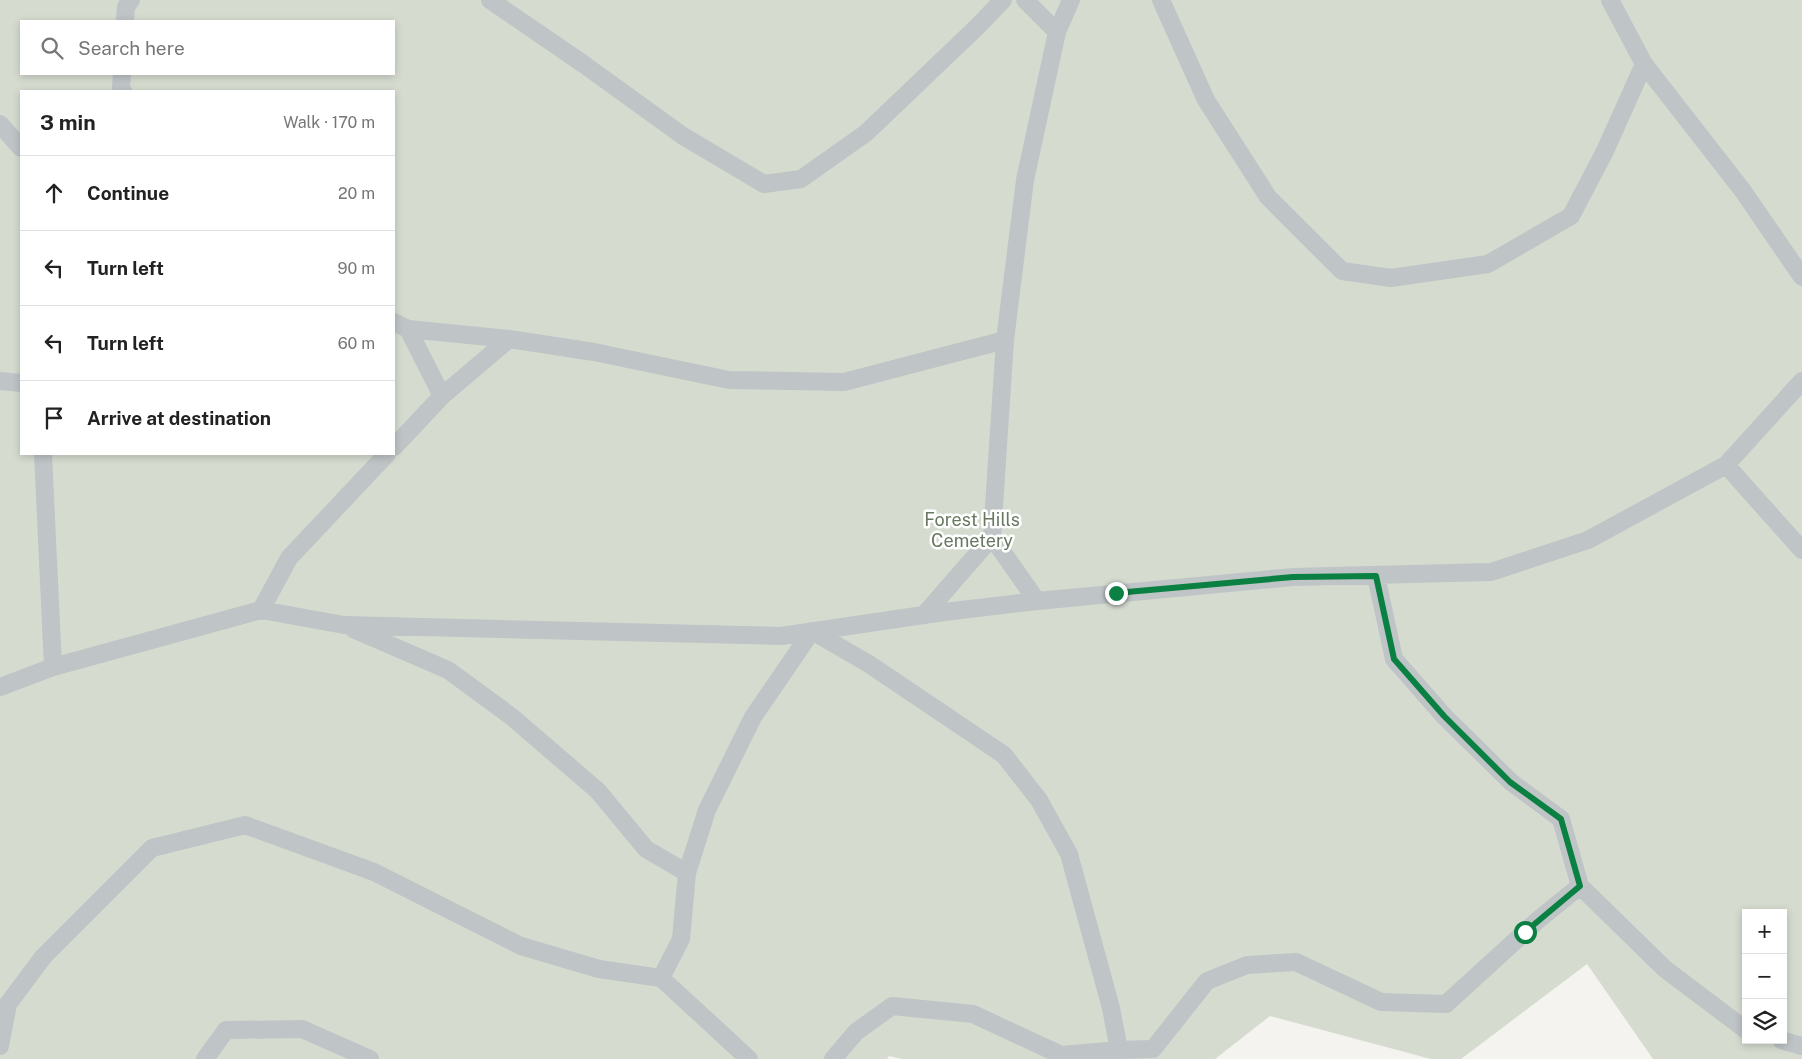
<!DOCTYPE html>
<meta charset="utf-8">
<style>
body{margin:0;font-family:"Public Sans",sans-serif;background:#f6f6f6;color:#222}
.controls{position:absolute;right:15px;bottom:15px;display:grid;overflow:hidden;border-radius:0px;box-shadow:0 2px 8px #0003}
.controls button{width:45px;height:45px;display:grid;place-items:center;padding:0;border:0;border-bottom:1px solid #e0e0e0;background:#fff;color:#222;font:25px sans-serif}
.stop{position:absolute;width:15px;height:15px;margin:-11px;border:4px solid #0b8043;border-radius:50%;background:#fff}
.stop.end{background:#0b8043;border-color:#fff;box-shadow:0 1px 5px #0008}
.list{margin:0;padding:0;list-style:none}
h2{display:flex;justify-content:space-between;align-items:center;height:65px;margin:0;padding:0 20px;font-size:21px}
h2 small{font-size:16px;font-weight:400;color:#767676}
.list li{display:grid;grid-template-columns:32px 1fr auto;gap:15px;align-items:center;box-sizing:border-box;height:75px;padding:0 20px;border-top:1px solid #e0e0e0}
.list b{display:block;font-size:19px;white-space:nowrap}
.list em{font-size:16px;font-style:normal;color:#767676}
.icon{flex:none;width:28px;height:28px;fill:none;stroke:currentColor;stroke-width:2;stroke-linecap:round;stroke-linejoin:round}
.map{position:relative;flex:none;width:1802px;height:1059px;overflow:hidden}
.search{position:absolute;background:#fff;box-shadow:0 2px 8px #0003;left:20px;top:20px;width:375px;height:55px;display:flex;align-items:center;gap:12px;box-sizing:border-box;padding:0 18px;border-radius:0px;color:#767676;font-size:19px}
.panel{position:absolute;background:#fff;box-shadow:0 2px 8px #0003;left:20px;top:90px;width:375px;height:365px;border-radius:0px}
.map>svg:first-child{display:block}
.green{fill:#d6dbd0;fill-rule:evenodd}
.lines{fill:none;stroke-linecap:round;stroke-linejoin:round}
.service{stroke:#bfc4c6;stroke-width:18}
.route{stroke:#0b8043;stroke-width:6}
.labels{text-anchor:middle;stroke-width:5;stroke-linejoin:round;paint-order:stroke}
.park-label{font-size:18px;fill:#697961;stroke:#fff}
</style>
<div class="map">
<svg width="1802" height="1059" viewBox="0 0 1802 1059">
<rect width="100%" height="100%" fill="#f4f3ef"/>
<!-- green -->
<path class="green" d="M0 0H1802V1059H1653L1587 964 1461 1059H1431L1270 1016 1215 1059H902L889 1056 887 1059H0ZM21 21H394V74H21ZM21 91H394V454H21ZM1746 913H1783V1040H1746Z"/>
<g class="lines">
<!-- service -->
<path class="service" d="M490 0 582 63 683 136 764 184 801 179 866 133 977 27 1003 0
M1025 0 1057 32
M1161 0 1206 100 1268 197 1342 271 1391 278 1488 264 1571 216 1605 151 1644 64
M1610 0 1644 64 1743 191 1802 277
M125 21 126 7 131 0
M122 74 121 87 123 91
M0 124 21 148
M394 322 408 329 442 396 394 447
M408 329 509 339 594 352 729 380 844 382 1005 340
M0 381 21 383
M442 396 509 339
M43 454 53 667
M1726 465 1802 550
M992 537 1037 601
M1376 576 1394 659 1444 716 1511 782 1561 819 1580 886
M261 610 289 558 387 454
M924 615 992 537 1005 340 1025 180 1057 32 1071 0
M353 629 448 670 512 717 598 791 646 849 687 873
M0 687 53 667 261 610 344 625 781 636 944 612 1037 601 1293 577 1491 572 1588 540 1726 465 1802 381
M661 978 681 939 687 873 707 810 753 717 812 631 869 664 1004 755 1039 800 1069 854 1111 1008 1119 1050
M1781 1040 1802 1046
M0 1046 8 1004 43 957 152 848 245 825 374 872 521 946 599 969 661 978 749 1059
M205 1059 226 1030 302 1029 370 1059
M833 1059 856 1032 892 1006 973 1014 1061 1055 1119 1050 1153 1049 1207 981 1247 965 1296 962 1381 1002 1446 1004 1538 920 1580 886 1665 969 1746 1030"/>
</g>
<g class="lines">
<!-- route -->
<path class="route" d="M1116 593 1293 577 1376 576 1394 659 1444 716 1510 782 1561 819 1580 886 1525 932"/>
</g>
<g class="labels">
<!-- park labels -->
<g class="park-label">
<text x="972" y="526">Forest Hills<tspan x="972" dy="21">Cemetery</tspan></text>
</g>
</g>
</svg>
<div class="controls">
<button>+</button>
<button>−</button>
<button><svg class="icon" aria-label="layers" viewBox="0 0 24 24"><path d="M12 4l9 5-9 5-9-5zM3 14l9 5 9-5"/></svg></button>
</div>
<div class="stop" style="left:1525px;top:932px"></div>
<div class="stop end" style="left:1116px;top:593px"></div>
<div class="search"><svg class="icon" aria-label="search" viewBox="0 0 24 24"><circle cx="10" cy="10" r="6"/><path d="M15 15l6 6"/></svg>Search here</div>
<section class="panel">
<h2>3 min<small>Walk · 170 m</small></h2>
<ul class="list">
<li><svg class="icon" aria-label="ahead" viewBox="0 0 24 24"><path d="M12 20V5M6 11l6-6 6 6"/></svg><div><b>Continue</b></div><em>20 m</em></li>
<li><svg class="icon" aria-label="left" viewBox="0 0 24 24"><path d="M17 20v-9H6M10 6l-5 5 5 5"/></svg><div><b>Turn left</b></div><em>90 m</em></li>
<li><svg class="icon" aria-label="left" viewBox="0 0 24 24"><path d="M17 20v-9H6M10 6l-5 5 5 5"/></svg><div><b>Turn left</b></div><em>60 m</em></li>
<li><svg class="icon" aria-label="arrive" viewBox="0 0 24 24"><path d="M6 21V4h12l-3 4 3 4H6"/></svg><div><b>Arrive at destination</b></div></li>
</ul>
</section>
</div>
